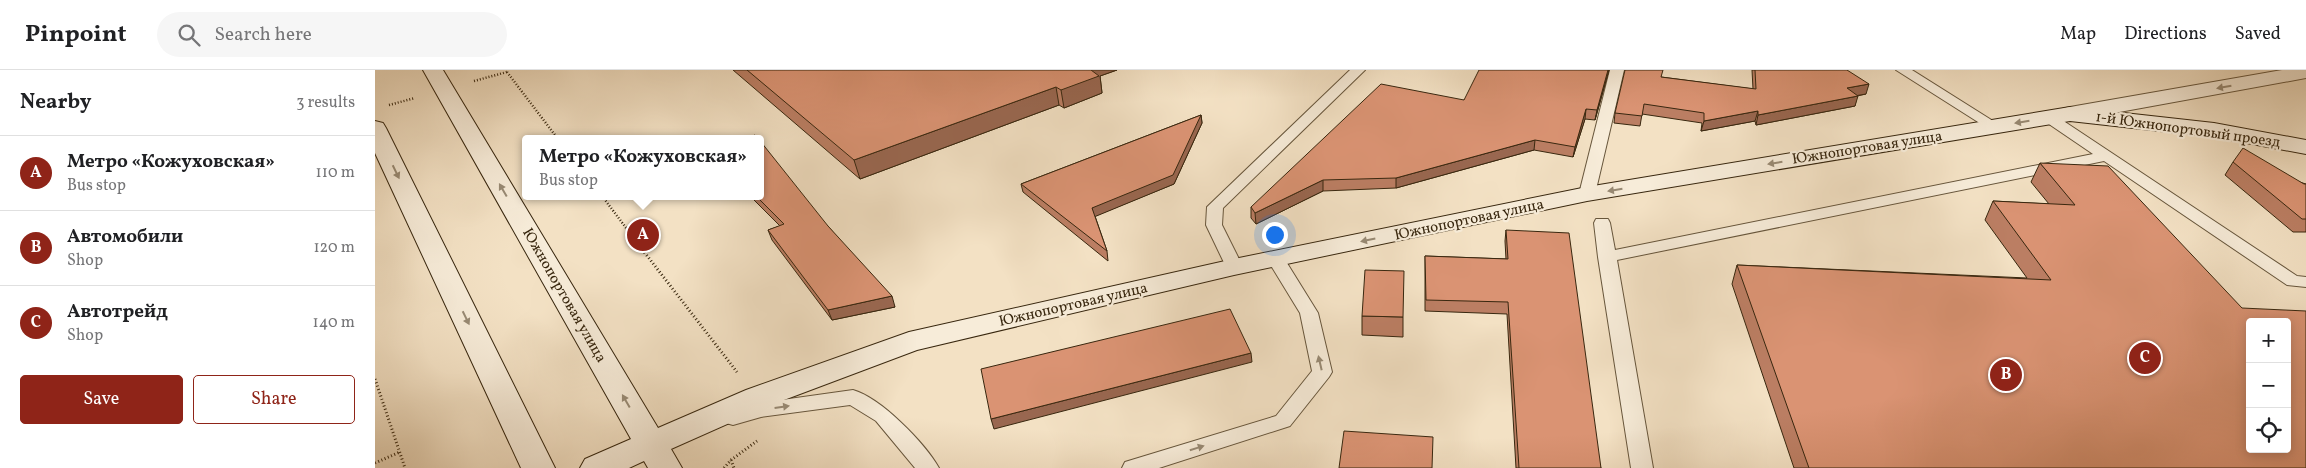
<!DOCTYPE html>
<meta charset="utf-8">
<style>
body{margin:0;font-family:Vollkorn,serif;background:#f6f6f6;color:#202124}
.controls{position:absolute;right:15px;bottom:15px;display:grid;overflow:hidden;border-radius:5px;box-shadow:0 2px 12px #0003}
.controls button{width:45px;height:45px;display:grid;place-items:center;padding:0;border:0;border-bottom:1px solid #e0e0e0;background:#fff;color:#202124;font:25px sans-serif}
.you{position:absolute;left:899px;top:164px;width:18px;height:18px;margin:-12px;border:4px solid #fff;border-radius:50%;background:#1a73e8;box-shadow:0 0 0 8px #1a73e833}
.badge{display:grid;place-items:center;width:32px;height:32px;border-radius:50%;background:#8f2418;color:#fff;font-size:16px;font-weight:700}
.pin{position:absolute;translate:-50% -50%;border:2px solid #fff;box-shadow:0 1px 5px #0006}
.popup{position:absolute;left:147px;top:65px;width:242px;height:65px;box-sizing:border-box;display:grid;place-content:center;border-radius:5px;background:#fff;filter:drop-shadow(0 1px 4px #0005);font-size:16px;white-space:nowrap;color:#757577}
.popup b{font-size:19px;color:#202124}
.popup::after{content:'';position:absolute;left:50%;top:100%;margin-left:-10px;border:10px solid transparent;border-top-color:#fff}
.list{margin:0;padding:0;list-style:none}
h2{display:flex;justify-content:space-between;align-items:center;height:65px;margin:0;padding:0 20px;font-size:21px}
h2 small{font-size:16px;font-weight:400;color:#757577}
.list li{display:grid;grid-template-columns:32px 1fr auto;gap:15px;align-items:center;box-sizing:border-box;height:75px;padding:0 20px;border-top:1px solid #e0e0e0}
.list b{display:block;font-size:19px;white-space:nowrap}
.list p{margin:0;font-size:16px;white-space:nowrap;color:#757577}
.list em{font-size:16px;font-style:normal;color:#757577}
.actions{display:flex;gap:10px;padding:15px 20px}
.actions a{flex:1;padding:11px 0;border:1px solid #8f2418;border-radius:5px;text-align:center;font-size:18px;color:#8f2418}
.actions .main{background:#8f2418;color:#fff}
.icon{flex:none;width:28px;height:28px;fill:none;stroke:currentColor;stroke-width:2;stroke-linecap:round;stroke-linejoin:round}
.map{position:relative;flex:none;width:1931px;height:398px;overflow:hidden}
header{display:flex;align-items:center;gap:30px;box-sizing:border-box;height:70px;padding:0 25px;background:#fff;border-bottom:1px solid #e0e0e0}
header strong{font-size:24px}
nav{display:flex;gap:28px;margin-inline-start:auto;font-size:18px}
.search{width:350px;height:45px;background:#f6f6f6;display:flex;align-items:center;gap:12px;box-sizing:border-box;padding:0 18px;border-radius:28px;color:#757577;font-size:19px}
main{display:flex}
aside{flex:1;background:#fff}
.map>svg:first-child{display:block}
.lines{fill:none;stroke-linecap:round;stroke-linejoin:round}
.service-casing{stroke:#67563c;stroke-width:2}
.tertiary-casing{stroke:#67563c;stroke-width:2}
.secondary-casing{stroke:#38270f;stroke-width:2}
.path-far1{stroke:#38270f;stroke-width:2.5;stroke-dasharray:1 2;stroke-linecap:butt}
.path{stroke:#38270f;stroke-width:3;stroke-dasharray:1 2.5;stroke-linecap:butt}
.service{fill:#f7ecd9;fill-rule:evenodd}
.tertiary{fill:#f7ecd9;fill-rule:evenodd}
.secondary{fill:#f7ecd9;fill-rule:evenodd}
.wall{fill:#bb7e63;stroke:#38270f}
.shaded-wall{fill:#996750;stroke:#38270f}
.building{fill:#da9373;stroke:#38270f;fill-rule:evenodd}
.oneway{fill:#988a74}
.labels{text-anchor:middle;stroke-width:4.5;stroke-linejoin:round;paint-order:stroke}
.street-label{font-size:15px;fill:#38270f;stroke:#f7ecd9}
</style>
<header>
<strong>Pinpoint</strong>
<div class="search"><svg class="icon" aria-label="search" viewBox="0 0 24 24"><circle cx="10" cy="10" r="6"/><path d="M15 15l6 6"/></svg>Search here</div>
<nav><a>Map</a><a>Directions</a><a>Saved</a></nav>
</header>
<main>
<aside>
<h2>Nearby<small>3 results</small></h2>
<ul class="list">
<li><span class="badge">A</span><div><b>Метро «Кожуховская»</b><p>Bus stop</p></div><em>110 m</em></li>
<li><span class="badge">B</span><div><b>Автомобили</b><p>Shop</p></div><em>120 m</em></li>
<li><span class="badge">C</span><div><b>Автотрейд</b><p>Shop</p></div><em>140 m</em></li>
</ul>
<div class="actions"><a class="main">Save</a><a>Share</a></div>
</aside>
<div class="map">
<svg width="1931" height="398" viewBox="0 0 1931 398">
<rect width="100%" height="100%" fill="#f3e1c4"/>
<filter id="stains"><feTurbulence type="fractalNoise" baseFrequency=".004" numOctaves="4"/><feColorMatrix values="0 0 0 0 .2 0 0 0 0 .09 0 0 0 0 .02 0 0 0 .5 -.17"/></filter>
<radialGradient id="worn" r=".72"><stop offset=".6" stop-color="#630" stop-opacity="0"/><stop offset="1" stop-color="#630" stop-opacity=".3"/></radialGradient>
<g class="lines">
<!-- service casing -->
<g class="service-casing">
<path id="service" d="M975 0H990L848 138 847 155 868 197 865 201H853L831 155 832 137Z
M1235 0H1249L1220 124 1218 127H1206L1204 124Z
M1521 0H1537L1626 56 1619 60 1614 59Z
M1673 43 1678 44 1922 206 1931 207V217L1912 215 1729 91 1242 190 1278 398H1256L1223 187 1219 153 1221 149H1233L1235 153 1240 180 1718 84 1668 50 1666 47 1668 44Z
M901 184 907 185 943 243 957 302 954 307 915 356 784 398H747L750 392 901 346 937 301 925 243 892 189 895 185Z
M478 320C506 328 550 373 564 398H540L501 351 475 335 386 347 358 355 351 353 348 348 351 343 386 333Z"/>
</g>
<!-- tertiary casing -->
<g class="tertiary-casing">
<path id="tertiary" d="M1907 0H1931V8L1695 51 1687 49 1684 44 1687 39 1695 37Z"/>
</g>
<!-- secondary casing -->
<g class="secondary-casing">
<path id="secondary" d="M48 0H68L283 358 371 320 534 262 859 189 1212 117 1695 37 1839 53 1931 70V84L1839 67 1695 51 1212 131 859 205 542 280 393 336 296 379 307 398H273L269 391 254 398H205L210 389 256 369Z
M0 51 8 53 11 58 180 398H146L0 83Z"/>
</g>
<!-- path-far1 -->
<path class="path-far1" d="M132 2 183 69
M99 11 132 2
M14 35 40 28
M227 126 264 175"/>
<!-- path -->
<path class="path" d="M263 174 362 302
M0 309 30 398
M356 390 359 398
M0 393 25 382
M349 398 356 390 382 371"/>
<!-- service -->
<use href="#service" class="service"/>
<!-- tertiary -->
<use href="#tertiary" class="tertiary"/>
<!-- secondary -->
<use href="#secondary" class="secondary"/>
</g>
<!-- wall -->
<path class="wall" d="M358 0H742L725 6 727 23 689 38 684 35 485 109Z
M1234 0 1220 50 1210 49 1198 87 1159 80 1021 118 948 121 881 154 876 148V137L1089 30Z
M1377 0H1472L1491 24 1482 26 1480 36 1381 55 1380 51 1326 61 1327 53 1267 44 1265 56 1239 53 1240 43 1286 7 1378 19Z
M826 45 827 53 799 114 720 146 732 181 733 191 648 122 646 114Z
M1858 92 1931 114V162H1918L1850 105Z
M1665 93 1931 398H1419L1357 214 1362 195 1652 208 1610 150 1618 131 1674 134 1656 112Z
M375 126H386L453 156 520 237 457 250 397 170 393 160 405 156Z
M1131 160 1226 398H1141L1132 244 1050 241V186L1131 189 1130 171Z
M987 246 1028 247V267L987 265Z"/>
<!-- shaded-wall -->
<path class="shaded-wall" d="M709 0H742L725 6 727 23 689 38 686 20Z
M1233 0H1234L1220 50 1222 40Z
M1494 14 1491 24 1468 28 1472 18Z
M681 17 684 35 485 109 479 90Z
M1483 26 1480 36 1381 55 1383 45Z
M1211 39 1210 49 1198 87 1200 77Z
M1383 41 1380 51 1326 61 1329 51Z
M826 45 827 53 799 114 719 147 717 138Z
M1160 70 1159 80 1021 118V108Z
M948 110V121L881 154 880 143Z
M517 226 520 237 457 250 453 240Z
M876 283 877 292 619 359 616 349Z"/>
<!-- building -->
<path class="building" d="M372 0H716L724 6 686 20 681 17 479 90Z
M1104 0H1233L1222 40 1211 39 1200 77 1160 70 1021 108 948 110 880 143 876 137 1006 14 1089 30Z
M1250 0H1288L1286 7 1381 19 1380 0H1472L1494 14 1472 18 1483 26 1383 45V41L1329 51V43L1269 34 1267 46 1240 43Z
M826 45 798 105 717 138 732 181 646 114Z
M380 65 383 69H369Z
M386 72 453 156 517 226 453 240 393 160 409 154 381 126H386Z
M1868 78 1929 114H1931V149H1927L1858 92Z
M1665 93 1733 96 1867 238 1931 241V398H1434L1362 195 1676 210 1618 131 1700 135ZM1875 252H1912V379H1875Z
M1131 160 1194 163 1226 398H1144L1133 232 1051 230 1050 186 1133 189Z
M990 200 1029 201 1028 247 987 246Z
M855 239 876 283 616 349 606 299Z
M969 361 1058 367 1057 398H964Z"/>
<!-- one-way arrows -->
<defs><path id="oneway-solid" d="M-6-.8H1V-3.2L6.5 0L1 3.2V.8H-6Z" transform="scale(1.25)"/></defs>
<g class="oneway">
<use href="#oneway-solid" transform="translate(1849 17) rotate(170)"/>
<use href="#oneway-solid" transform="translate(1647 52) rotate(171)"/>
<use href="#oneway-solid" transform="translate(1400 93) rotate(171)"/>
<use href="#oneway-solid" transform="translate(21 102) rotate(64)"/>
<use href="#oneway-solid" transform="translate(128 120) rotate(-120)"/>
<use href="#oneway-solid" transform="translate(1240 120) rotate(171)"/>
<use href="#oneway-solid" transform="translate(993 170) rotate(168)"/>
<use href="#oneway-solid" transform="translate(91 248) rotate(64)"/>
<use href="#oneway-solid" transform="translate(945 293) rotate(-103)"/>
<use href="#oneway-solid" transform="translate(251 331) rotate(-120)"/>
<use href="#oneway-solid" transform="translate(407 337) rotate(-8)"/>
<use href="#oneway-solid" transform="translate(822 378) rotate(-17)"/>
</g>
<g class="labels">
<!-- street labels -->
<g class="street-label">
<text transform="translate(1813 59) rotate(8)" y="5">1-й Южнопортовый проезд</text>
<text transform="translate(1492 77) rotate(-9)" y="5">Южнопортовая улица</text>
<text transform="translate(1094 149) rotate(-12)" y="5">Южнопортовая улица</text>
<text transform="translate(190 225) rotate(60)" y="5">Южнопортовая улица</text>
<text transform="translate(698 234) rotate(-13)" y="5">Южнопортовая улица</text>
</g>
</g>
<rect width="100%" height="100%" filter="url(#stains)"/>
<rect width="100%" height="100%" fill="url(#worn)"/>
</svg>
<div class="controls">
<button>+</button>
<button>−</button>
<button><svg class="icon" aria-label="locate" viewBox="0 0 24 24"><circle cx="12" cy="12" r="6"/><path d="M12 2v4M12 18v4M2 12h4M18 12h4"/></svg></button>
</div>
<div class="you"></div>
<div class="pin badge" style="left:268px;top:165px">A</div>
<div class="popup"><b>Метро «Кожуховская»</b>Bus stop</div>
<div class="pin badge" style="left:1631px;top:305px">B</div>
<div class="pin badge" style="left:1770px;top:288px">C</div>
</div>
</main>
